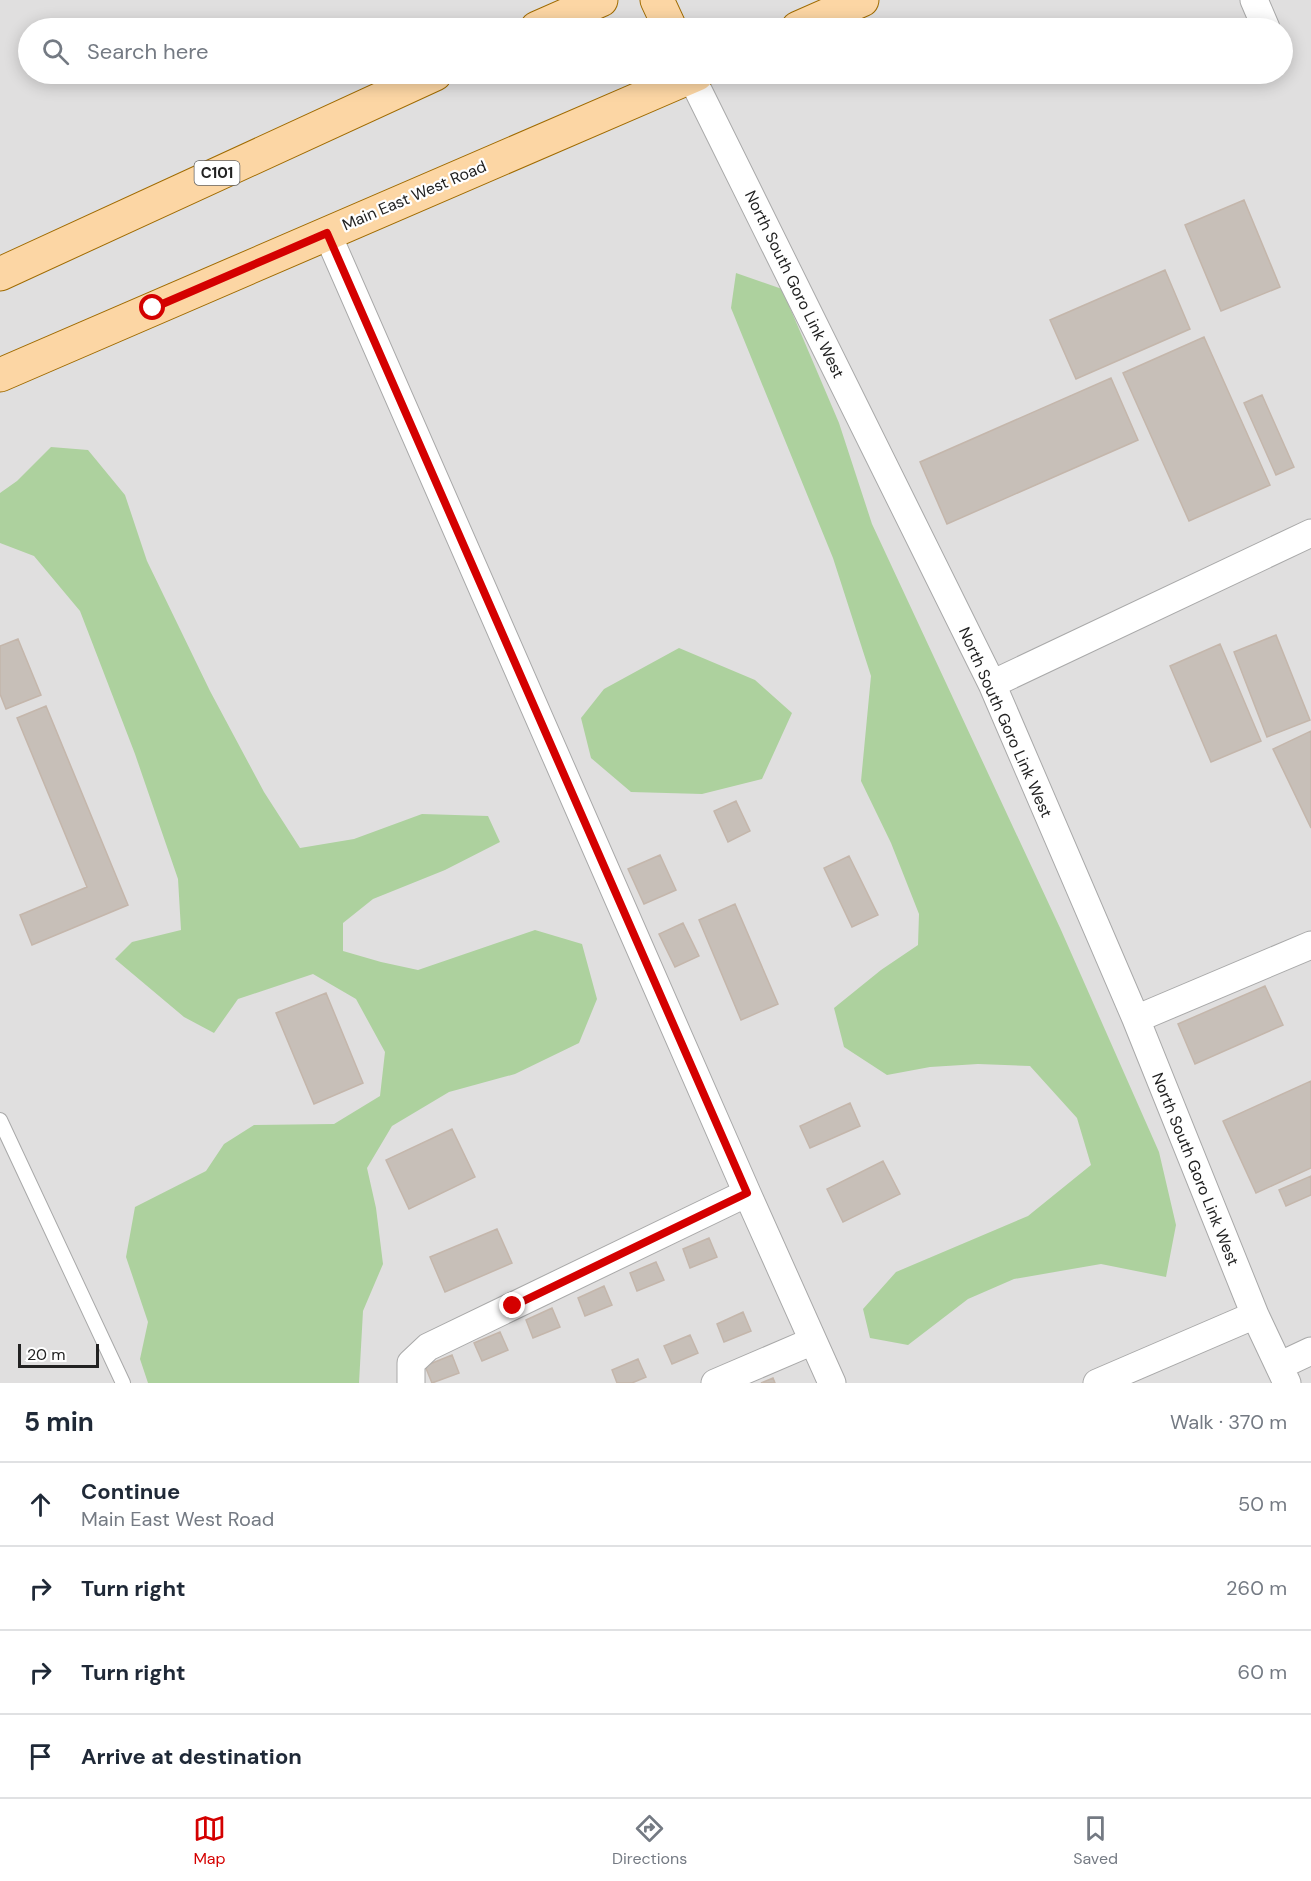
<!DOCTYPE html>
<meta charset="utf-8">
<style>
body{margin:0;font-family:"DM Sans",sans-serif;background:#f2f2f3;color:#1f2937}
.scale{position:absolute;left:18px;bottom:15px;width:81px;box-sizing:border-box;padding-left:6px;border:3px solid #222;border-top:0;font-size:16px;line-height:21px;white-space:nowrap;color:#222;-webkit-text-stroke:4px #fff;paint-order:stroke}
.stop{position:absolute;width:18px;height:18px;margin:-14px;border:4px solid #d40000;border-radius:50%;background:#fff}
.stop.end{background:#d40000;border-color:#fff;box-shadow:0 2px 6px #0008}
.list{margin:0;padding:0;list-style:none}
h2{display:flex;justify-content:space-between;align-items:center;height:78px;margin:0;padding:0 24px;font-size:26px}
h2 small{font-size:20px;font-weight:400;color:#747a83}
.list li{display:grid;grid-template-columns:39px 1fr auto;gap:18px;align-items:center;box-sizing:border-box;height:84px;padding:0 24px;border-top:2px solid #e0e1e3}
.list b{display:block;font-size:22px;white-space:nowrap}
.list p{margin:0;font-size:20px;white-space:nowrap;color:#747a83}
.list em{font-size:20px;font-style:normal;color:#747a83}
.icon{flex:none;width:33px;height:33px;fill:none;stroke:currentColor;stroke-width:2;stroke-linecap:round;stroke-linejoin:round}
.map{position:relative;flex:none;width:1311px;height:1383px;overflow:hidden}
.search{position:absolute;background:#fff;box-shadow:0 3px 15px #0003;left:18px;right:18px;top:18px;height:66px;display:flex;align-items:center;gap:15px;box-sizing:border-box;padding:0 21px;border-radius:33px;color:#747a83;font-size:22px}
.sheet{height:414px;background:#fff}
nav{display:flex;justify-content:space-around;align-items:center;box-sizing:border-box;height:84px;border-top:2px solid #e0e1e3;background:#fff;font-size:16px;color:#747a83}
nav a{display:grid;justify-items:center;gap:3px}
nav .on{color:#d40000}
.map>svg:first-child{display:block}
.residential{fill:#e0dfdf;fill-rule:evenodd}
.forest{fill:#add19e}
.building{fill:#c7bfb8;stroke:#c4b6ab;stroke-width:1.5}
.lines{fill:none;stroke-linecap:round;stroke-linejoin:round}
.lane-casing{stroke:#a9a9a9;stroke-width:16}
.street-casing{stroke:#a9a9a9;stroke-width:29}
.primary-casing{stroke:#a06b00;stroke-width:35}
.lane{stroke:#fff;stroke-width:14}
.street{stroke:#fff;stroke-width:27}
.primary{stroke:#fcd6a4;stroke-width:33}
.route{stroke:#d40000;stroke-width:8}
.labels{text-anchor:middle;stroke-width:4.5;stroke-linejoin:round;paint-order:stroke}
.shield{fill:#fff;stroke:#646464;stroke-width:1.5}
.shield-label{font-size:15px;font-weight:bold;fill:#222}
.street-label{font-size:16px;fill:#222;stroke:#fff}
</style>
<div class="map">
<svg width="1311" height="1383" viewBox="0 0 1311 1383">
<rect width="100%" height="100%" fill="#f2efe9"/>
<!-- residential -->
<path class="residential" d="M0 0H1311V1383H0ZM28 28H1282V74H28Z"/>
<!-- forest -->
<path class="forest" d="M736 273 782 289 839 423 872 524 1061 930 1159 1152 1176 1225 1166 1277 1101 1264 1014 1279 968 1299 908 1345 870 1338 863 1309 896 1272 1028 1216 1091 1165 1077 1118 1030 1066 978 1064 930 1067 887 1075 844 1047 834 1008 881 970 918 945 919 914 891 843 861 781 871 676 833 558 731 308Z
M51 447 88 450 125 495 147 561 210 691 264 792 300 848 354 839 422 814 488 816 500 842 445 870 373 899 343 923V951L381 962 418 970 535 930 582 944 597 999 579 1043 515 1074 449 1092 392 1126 367 1168 376 1208 383 1264 363 1311 359 1383H148L140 1359 148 1322 126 1257 135 1207 206 1171 224 1144 254 1125 334 1124 380 1096 385 1052 356 999 313 974 238 999 214 1033 184 1017 115 959 132 942 181 930 178 879 135 754 80 611 34 556 0 543V493L17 481Z
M679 648 755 680 792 713 762 779 702 794 631 792 591 758 581 718 604 689Z"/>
<!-- building -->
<path class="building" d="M1244 200 1280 287 1221 311 1185 225Z
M1165 270 1190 329 1076 379 1050 320Z
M1204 337 1270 485 1189 521 1123 373Z
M1111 378 1138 440 947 524 920 462Z
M1262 395 1294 467 1276 475 1244 403Z
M1276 635 1310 720 1267 737 1234 652Z
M18 639 41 695 6 709 0 694V646Z
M1220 644 1261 741 1211 762 1170 666Z
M46 706 128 905 32 945 20 915 87 887 17 718Z
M1311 731V828L1273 749Z
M736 801 750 831 728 842 714 811Z
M660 855 676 890 644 904 628 869Z
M849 856 878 915 852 927 824 868Z
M735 904 778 1004 741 1020 699 920Z
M683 923 699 956 675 967 659 934Z
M1265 986 1283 1025 1195 1064 1178 1024Z
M326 993 363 1083 314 1104 276 1013Z
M1311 1081V1168L1256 1193 1223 1121Z
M850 1103 860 1126 810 1148 800 1126Z
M452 1129 475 1177 409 1209 386 1160Z
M883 1161 900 1194 843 1222 827 1189Z
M1311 1176V1195L1286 1206 1279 1190Z
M497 1229 512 1263 445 1292 430 1257Z
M709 1238 717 1257 690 1268 683 1249Z
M656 1262 664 1280 637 1291 630 1273Z
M604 1286 612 1305 585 1316 578 1298Z
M552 1308 560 1327 533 1338 526 1320Z
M743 1312 751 1331 724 1342 717 1324Z
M500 1332 508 1350 482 1361 474 1343Z
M690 1335 698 1353 672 1364 664 1346Z
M452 1355 459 1373 432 1383 425 1366Z
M638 1359 646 1377 632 1383H617L612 1370Z
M773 1378 775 1383H761Z"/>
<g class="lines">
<!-- lane casing -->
<g class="lane-casing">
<path id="lane" d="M0 1120 123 1383"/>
</g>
<!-- street casing -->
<g class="street-casing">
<path id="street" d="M1254 0 1266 28
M691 76 992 684 1136 1019 1255 1315 1287 1383
M327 233 747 1193 832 1383
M992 684 1311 533
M1136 1019 1311 945
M1279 1366 1311 1351
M411 1383V1363L428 1347 747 1193
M715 1383 813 1341
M1097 1383 1255 1315"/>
</g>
<!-- primary casing -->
<g class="primary-casing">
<path id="primary" d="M657 0 670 28
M537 28 601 0
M798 28 862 0
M0 274 435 74
M0 375 697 74"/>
</g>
<!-- lane -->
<use href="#lane" class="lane"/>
<!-- street -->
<use href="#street" class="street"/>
<!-- primary -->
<use href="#primary" class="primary"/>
</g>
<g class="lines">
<!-- route -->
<path class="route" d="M153 308 327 233 747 1193 513 1306"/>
</g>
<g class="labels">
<!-- shield labels -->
<rect class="shield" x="194.5" y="161" width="45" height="24" rx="4.5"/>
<g class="shield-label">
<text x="217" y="178">C101</text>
</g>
<!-- street labels -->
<g class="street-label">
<text transform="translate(414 195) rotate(-23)" y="6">Main East West Road</text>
<text transform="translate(795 284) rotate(64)" y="6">North South Goro Link West</text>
<text transform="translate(1006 722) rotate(66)" y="6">North South Goro Link West</text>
<text transform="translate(1196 1169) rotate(68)" y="6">North South Goro Link West</text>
</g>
</g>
</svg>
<div class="scale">20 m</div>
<div class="stop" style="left:153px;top:308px"></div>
<div class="stop end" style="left:513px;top:1306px"></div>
<div class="search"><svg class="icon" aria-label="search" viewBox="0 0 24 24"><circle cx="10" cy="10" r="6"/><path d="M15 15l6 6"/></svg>Search here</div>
</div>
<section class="sheet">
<h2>5 min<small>Walk · 370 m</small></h2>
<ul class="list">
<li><svg class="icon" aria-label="ahead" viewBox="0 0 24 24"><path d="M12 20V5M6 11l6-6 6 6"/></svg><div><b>Continue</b><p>Main East West Road</p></div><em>50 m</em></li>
<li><svg class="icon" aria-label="right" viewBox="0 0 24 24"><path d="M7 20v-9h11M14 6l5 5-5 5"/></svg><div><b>Turn right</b></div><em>260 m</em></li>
<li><svg class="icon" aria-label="right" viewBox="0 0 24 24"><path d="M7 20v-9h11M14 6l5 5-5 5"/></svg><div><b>Turn right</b></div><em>60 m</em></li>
<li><svg class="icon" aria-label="arrive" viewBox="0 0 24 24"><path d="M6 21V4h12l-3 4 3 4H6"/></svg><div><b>Arrive at destination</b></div></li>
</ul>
</section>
<nav>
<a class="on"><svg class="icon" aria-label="map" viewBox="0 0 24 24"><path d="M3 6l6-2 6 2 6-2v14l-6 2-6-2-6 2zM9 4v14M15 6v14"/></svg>Map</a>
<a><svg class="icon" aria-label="directions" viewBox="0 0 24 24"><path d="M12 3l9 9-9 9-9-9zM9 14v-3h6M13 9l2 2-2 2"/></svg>Directions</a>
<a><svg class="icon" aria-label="saved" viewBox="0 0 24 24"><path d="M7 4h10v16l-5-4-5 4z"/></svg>Saved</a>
</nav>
